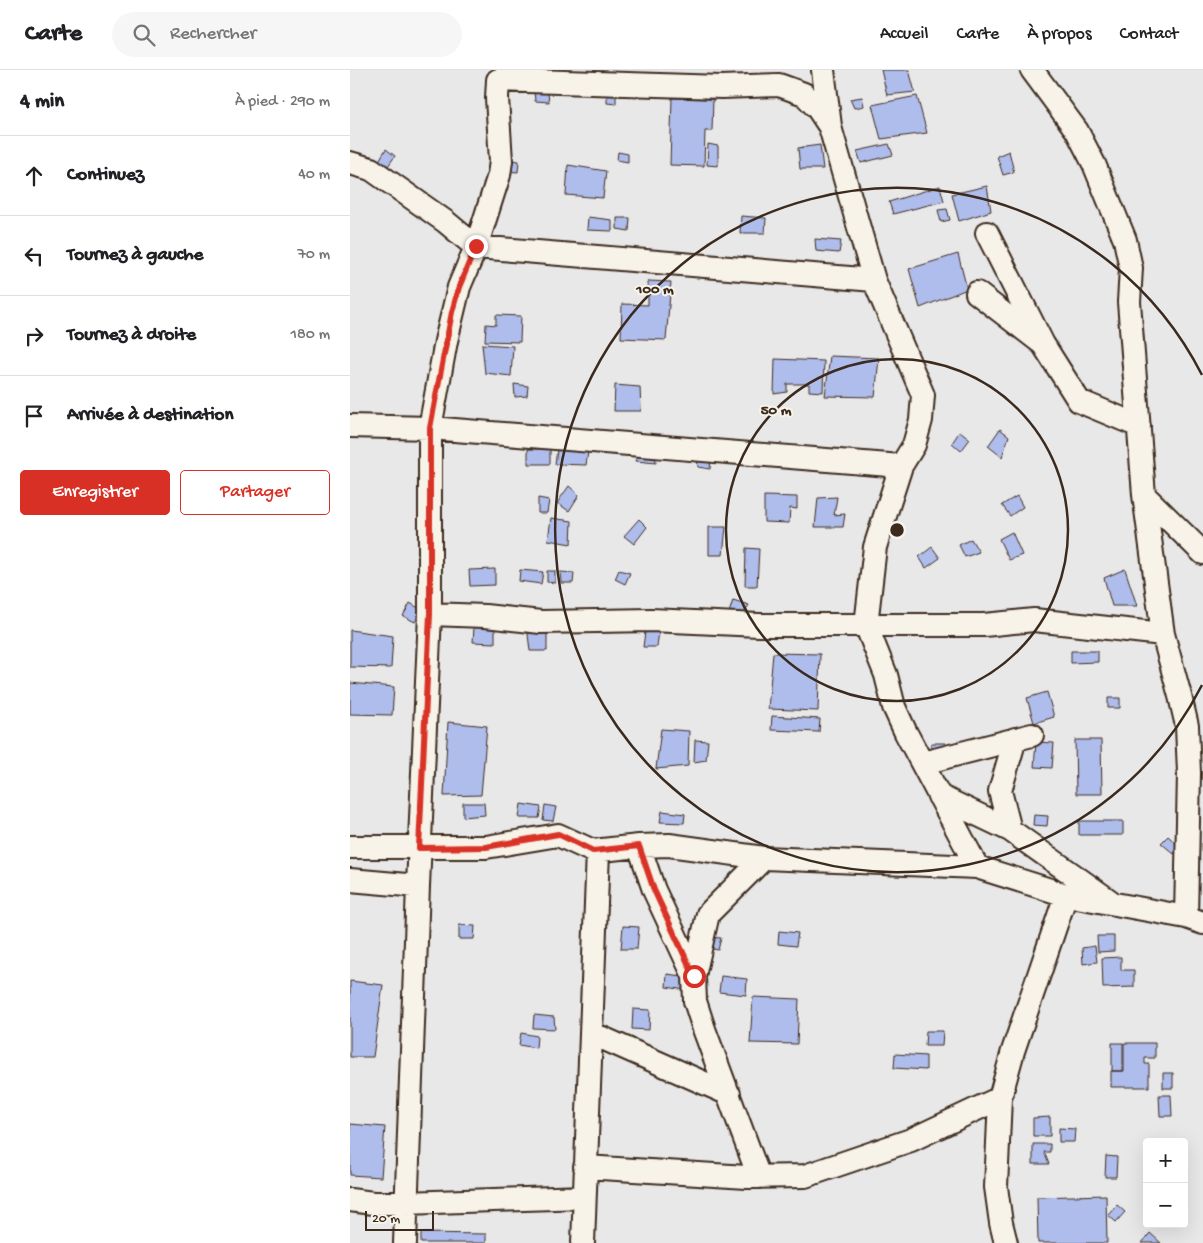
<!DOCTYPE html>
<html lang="fr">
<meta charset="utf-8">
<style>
body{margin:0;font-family:"Gochi Hand",sans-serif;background:#f6f6f6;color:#202124}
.controls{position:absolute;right:15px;bottom:15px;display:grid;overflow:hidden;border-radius:5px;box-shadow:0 5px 20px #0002}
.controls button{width:45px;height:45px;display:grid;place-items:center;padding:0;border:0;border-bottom:1px solid #e0e0e0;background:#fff;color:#202124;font:25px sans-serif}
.scale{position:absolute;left:15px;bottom:12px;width:69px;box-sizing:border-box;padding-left:5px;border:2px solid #3b2a1e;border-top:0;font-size:14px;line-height:18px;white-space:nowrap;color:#3b2a1e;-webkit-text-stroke:4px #f7f3e8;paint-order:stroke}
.stop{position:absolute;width:15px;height:15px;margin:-11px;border:4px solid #d93025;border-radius:50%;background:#fff}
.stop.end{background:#d93025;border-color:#fff;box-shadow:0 1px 5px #0008}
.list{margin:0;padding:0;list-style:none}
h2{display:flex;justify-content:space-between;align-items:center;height:65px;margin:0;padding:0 20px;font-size:21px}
h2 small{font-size:16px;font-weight:400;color:#757577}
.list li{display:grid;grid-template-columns:32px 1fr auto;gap:15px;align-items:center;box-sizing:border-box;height:80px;padding:0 20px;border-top:1px solid #e0e0e0}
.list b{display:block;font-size:19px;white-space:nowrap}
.list em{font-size:16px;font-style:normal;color:#757577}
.actions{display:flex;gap:10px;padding:15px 20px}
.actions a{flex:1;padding:11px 0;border:1px solid #d93025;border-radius:5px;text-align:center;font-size:18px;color:#d93025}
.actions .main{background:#d93025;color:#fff}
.icon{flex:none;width:28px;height:28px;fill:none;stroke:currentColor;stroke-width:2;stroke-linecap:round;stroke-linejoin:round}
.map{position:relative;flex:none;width:853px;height:1173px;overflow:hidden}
header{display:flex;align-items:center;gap:30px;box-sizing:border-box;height:70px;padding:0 25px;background:#fff;border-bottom:1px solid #e0e0e0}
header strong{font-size:24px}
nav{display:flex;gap:28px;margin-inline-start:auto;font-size:18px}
.search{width:350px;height:45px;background:#f6f6f6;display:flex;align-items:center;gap:12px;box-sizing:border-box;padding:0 18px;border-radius:28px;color:#757577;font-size:19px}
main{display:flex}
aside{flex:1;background:#fff}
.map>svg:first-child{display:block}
.building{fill:#afbded;stroke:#3b2a1e}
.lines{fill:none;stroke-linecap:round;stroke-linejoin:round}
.minor-casing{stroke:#3b2a1e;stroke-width:26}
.minor{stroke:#f7f3e8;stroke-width:22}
.route{stroke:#d93025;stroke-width:6}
.ring{fill:none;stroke:#3b2a1e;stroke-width:2.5}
.centre{fill:#3b2a1e;stroke:#f7f3e8;stroke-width:2.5}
.ring-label{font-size:15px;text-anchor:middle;font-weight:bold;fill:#3b2a1e;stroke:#f7f3e8;stroke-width:4;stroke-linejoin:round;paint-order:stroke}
</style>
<header>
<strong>Carte</strong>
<div class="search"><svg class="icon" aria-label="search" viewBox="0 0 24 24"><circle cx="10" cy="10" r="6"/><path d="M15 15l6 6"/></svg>Rechercher</div>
<nav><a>Accueil</a><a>Carte</a><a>À propos</a><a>Contact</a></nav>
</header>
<main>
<aside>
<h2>4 min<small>À pied · 290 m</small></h2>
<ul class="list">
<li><svg class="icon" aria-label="ahead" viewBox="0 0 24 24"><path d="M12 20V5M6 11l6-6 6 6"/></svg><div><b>Continuez</b></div><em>40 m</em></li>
<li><svg class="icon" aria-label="left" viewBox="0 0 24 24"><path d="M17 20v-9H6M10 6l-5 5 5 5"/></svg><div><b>Tournez à gauche</b></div><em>70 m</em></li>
<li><svg class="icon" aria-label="right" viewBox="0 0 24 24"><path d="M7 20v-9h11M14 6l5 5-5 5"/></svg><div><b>Tournez à droite</b></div><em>180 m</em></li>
<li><svg class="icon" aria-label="arrive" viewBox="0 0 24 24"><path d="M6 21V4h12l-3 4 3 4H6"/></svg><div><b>Arrivée à destination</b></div></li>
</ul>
<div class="actions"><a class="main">Enregistrer</a><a>Partager</a></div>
</aside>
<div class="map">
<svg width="853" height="1173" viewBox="0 0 853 1173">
<rect width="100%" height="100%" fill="#e9e8e9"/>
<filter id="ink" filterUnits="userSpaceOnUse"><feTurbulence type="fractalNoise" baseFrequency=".02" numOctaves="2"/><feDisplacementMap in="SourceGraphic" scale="10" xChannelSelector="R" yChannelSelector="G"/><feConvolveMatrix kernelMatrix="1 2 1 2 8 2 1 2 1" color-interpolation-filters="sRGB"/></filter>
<g filter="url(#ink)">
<!-- building -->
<path class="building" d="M531 0H559L565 22 537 25Z
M184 21 198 23 199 32 185 31Z
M257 23H266V34L257 33Z
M567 26 577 63 531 69 522 35Z
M512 27 514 36 504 38 500 29Z
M322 28 363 29 362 61H355L354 96 320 95Z
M358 74 368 76V96L357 95Z
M539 74 543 85 511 93 507 81Z
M470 75 473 99H450L448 78Z
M36 79 45 86 36 99 28 92Z
M659 81 664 102 653 105 647 86Z
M268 82 278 84V92L267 90Z
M156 89 169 91 168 102 154 101Z
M218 95 256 101 253 128 216 125Z
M590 116 594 131 543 144 539 132Z
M637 116 641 141 609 151 602 124Z
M597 139 600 150 591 152 588 140Z
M391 146 416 148 415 163H390Z
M238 147 262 150V161L237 160Z
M267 148H280L279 161 267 159Z
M465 169 491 171 489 183 466 181Z
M608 184 617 219 570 238 559 199Z
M298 211 321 212 316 270 271 268 272 234 298 235Z
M146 245 171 246 170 272 135 271 136 254 146 255Z
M132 274 163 276 161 306 135 303Z
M480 286 529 288 525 327 475 326Z
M425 289 474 291 473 322 459 321V314H437V322L424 324Z
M164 314 178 316 177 326 165 327Z
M265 315 290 317 291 341H264Z
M650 359 659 366 652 387 638 376Z
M610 361 620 369 611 381 602 373Z
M178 379H200V394H178Z
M207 380 238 382 236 395 205 394Z
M286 384H305L306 393 286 391Z
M347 388H361L360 399 348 397Z
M219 416 229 425 219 441 207 433Z
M414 426 447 427V439L440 438 439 453 414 452Z
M667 426 673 437 660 446 652 435Z
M487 427 484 445 495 444 493 457H465L468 428Z
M188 428 199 430 197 443H188Z
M201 448 222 451 221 474 198 470Z
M289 449 297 457 284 474 274 466Z
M359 457H376L373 485H359Z
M662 462 672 485 659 490 649 469Z
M621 469 629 482 615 487 609 475Z
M582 477 590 488 576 498 569 487Z
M396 478 409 479 407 516H395Z
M145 499V515L120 516 119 500Z
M775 499 787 536H762L754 508Z
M170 500 193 502 191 514 169 511Z
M269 500 280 503 275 514 265 509Z
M197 501H205V513L197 512Z
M210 502 224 503 223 513H211Z
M383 530 399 535 392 546 379 543Z
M60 533 72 540 65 552 53 546Z
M177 556H197V581H180Z
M124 557 145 558V573L123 572Z
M0 560 43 566 41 598 0 597Z
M309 561 307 577H293L295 562Z
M721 581H748V592L721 593Z
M423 583 470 584 468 641 418 639Z
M0 613 44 617 42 645 0 644Z
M697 622 704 647 684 653 677 628Z
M758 628H770V638H758Z
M422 646 470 649 469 662 421 660Z
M98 652 137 656 131 725 94 726Z
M311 659 339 661 338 696 306 699Z
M345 670 358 671 356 690 344 692Z
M725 670H751L752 724H726Z
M686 672 704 673 702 698 684 697Z
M581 673H595L594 685 580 684Z
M113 733H134L135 745 113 747Z
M171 734 191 737 189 748H169Z
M195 735 206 737 203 751 193 750Z
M312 741 335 744 334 753 310 752Z
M684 745 698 746 697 756 683 755Z
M729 751H773V765H729Z
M818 766 830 777 824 784 811 773Z
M109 855 125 856 124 869H109Z
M273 856 289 857 287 879H271Z
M429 861 448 863 446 876 428 874Z
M747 866H764V881L748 882Z
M357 867 371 868 368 880 357 878Z
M745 876 747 892 733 894 732 878Z
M771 887V900H784V917L753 918 752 888Z
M317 904 338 907 336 920 316 917Z
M371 906 397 909 396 925 369 922Z
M0 911 33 915 23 987H0Z
M403 927 449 929 447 974 400 973Z
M283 939 300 940 299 960 282 959Z
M184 945 204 947 205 959 183 958Z
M576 961H593L592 976H575Z
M171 963 187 966 186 978 169 975Z
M762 973H773V1001H762Z
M774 973H805V988H795V994H799V1017H761V1001H774Z
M545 984 576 986V1000L544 998Z
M813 1003H823V1018H813Z
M809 1025H821L822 1046H810Z
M700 1047V1066H683V1048Z
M0 1054 35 1057 31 1107 0 1105Z
M709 1058 725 1059 724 1072H709Z
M683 1074H700V1082H694L699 1094H683Z
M756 1086 767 1087 766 1107H755Z
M756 1125 757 1173H688L687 1127Z
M767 1135 775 1142 766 1152 758 1145Z
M71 1163 136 1164V1173H71Z
M800 1163 811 1173H792Z"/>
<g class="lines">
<!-- minor casing -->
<g class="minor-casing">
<path id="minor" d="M473 0 480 56
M682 0 727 61 744 94 775 170 781 198 779 232 794 425 813 564 830 626 837 656 839 703 836 847
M0 93 21 99 96 152 126 177 524 210
M627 223 693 274 637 163
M693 274 729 331 789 356
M0 356 80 358 551 396 525 477 516 555 536 605 544 637 556 663 627 797
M794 425 853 483
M80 544 135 546 191 552 301 550 409 555H634L684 550 813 564
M665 669 650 721 660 760 760 831
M573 693 682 665
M589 726 660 760
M289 776 304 820 344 906 345 931 354 959 409 1107
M0 777H136L208 765 243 781 289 776 319 775 414 788 627 797 716 825 836 847 853 853
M0 810 68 816
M344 906 358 844 414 788
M241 963 379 1024
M235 1097 397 1107 455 1106 561 1070 650 1028
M0 1130 23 1133H55L234 1127
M55 1173 68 816 80 544V358L96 271 109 217 126 177 149 105 151 91 147 28 148 10 372 17 429 15 454 24 468 39 480 57 524 210 573 325 571 350 564 375 551 396
M233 1173 248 781
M656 1173 651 1153 646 1117 650 1028 663 981 716 825"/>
</g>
<!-- minor -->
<use href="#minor" class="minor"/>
</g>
</g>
<g class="lines" filter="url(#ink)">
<!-- route -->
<path class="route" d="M126 176 109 217 102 242 80 358V544L69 778 136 777 208 764 243 781 289 776 304 820 344 906"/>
</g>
<!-- distance rings -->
<g class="ring">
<circle cx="547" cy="460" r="171"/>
<path d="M852 615A342 342 0 1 1 852 305"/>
</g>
<circle cx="547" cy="460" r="8" class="centre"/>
<g class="ring-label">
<text x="305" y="223">100 m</text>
<text x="426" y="344">50 m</text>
</g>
</svg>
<div class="controls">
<button>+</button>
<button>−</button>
</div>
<div class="scale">20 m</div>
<div class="stop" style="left:344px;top:906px"></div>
<div class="stop end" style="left:126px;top:176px"></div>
</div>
</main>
